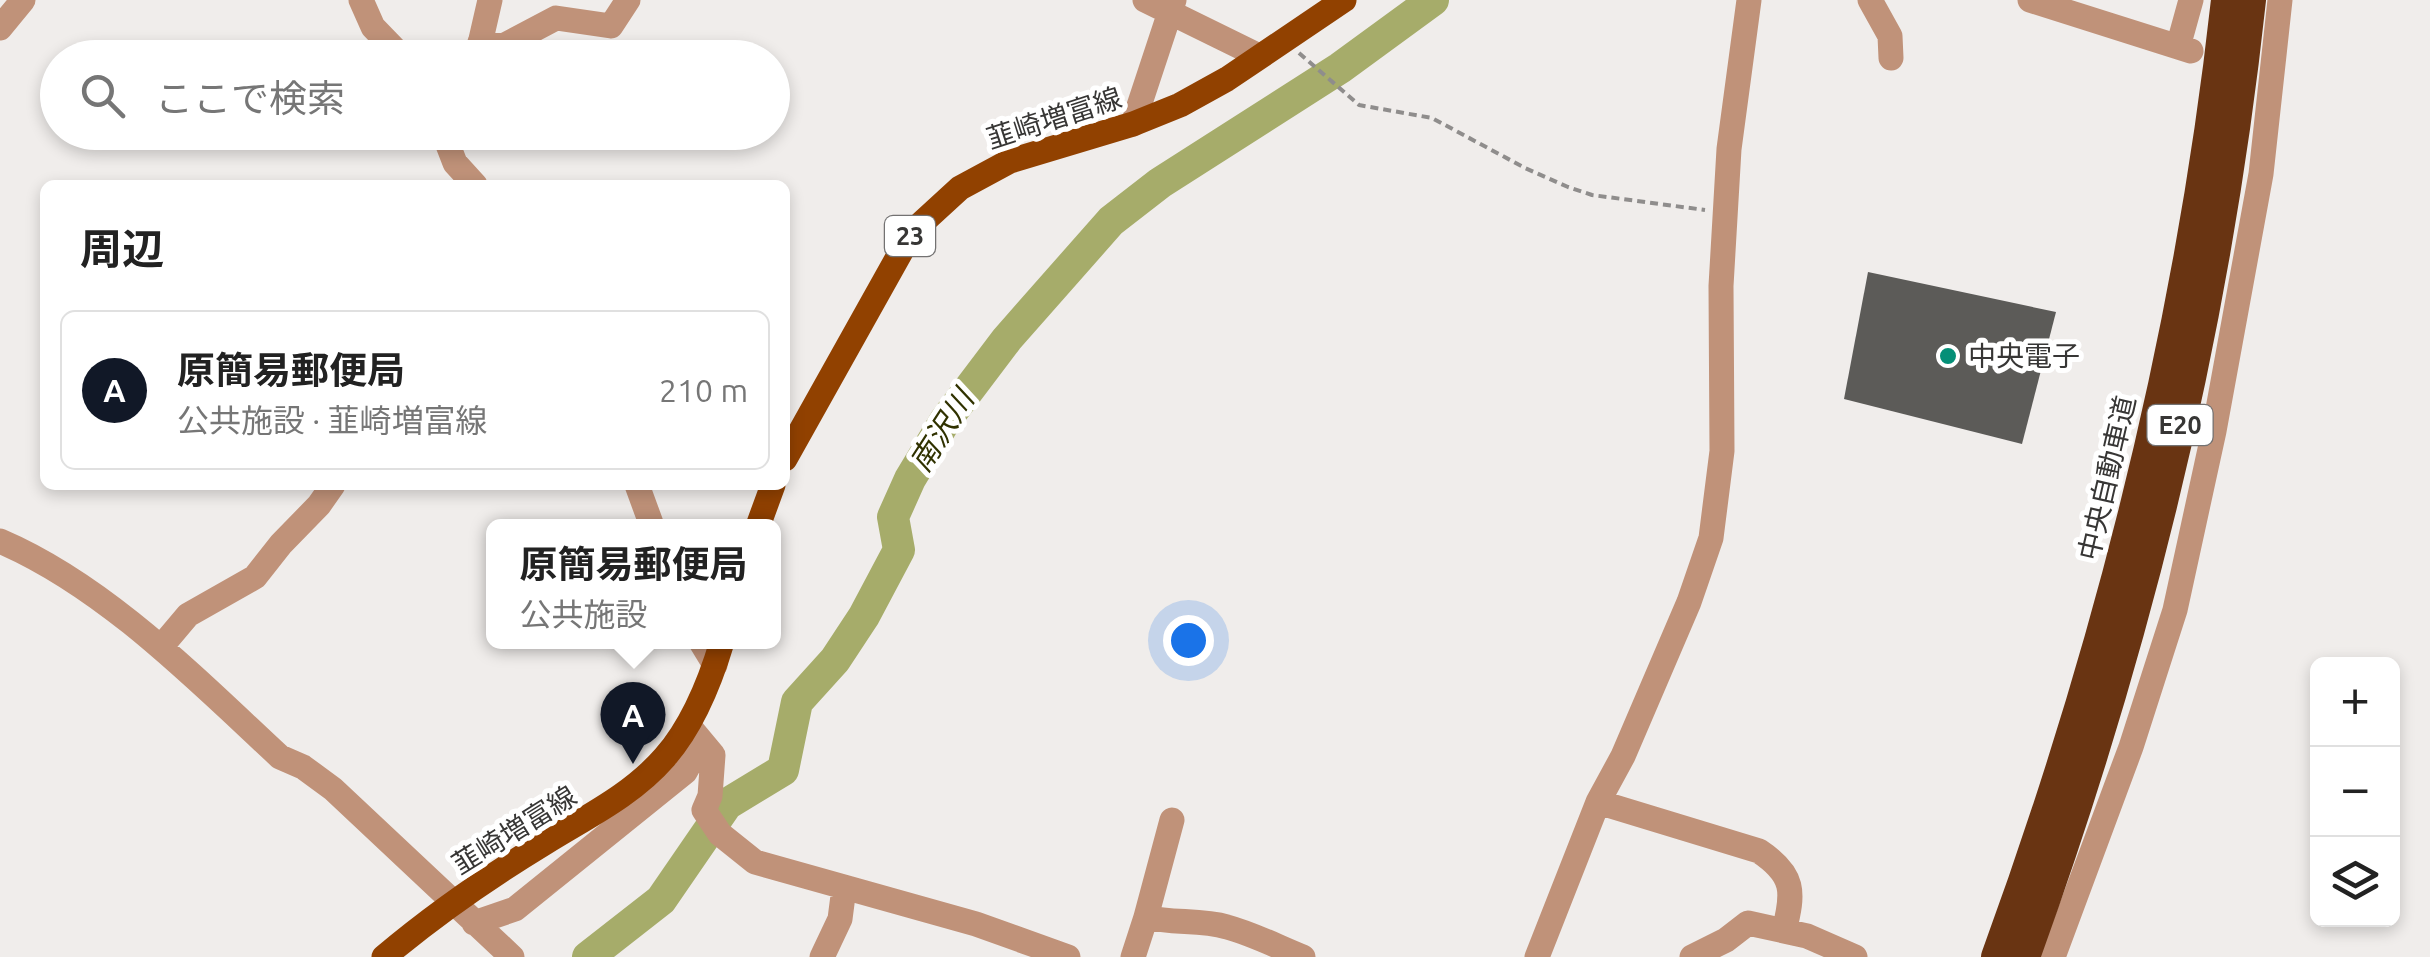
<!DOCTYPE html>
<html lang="ja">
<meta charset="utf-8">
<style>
body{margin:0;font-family:Ubuntu,"Noto Sans JP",sans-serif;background:#f2f2f2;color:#222}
.controls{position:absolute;right:30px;bottom:30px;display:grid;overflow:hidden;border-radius:15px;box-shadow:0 5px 15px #0003}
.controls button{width:90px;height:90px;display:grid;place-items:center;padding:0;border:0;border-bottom:2px solid #e0e0e0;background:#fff;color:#222;font:50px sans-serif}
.you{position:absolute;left:1188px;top:640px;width:35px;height:35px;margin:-25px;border:8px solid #fff;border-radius:50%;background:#1a73e8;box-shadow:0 0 0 15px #1a73e833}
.badge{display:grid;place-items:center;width:65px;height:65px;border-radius:50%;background:#111827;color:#fff;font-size:32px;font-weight:700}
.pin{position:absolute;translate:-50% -82px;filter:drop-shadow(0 2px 5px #0008)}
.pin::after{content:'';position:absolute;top:52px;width:35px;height:30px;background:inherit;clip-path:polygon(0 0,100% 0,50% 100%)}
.popup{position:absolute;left:486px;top:519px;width:295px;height:130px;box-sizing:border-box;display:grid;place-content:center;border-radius:15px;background:#fff;filter:drop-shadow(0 2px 8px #0005);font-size:32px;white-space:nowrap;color:#767676}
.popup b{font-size:38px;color:#222}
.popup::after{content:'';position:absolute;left:50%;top:100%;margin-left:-20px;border:20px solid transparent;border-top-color:#fff}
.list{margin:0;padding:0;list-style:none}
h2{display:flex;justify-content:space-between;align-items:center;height:130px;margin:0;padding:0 40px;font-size:42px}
h2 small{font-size:32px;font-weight:400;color:#767676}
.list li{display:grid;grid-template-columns:65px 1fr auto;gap:30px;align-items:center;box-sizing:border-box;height:160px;margin:0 20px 20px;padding:0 20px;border:2px solid #e0e0e0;border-radius:15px}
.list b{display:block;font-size:38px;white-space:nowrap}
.list p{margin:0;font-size:32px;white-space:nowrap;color:#767676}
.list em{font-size:32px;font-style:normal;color:#767676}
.icon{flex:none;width:55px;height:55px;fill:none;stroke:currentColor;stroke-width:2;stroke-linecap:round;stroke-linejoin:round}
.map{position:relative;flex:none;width:2430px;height:957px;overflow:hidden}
.search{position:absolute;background:#fff;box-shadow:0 5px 15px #0003;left:40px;top:40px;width:750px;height:110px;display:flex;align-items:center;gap:25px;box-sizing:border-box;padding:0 35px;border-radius:55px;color:#767676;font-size:38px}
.panel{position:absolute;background:#fff;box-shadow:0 5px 15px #0003;left:40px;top:180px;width:750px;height:310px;border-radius:15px}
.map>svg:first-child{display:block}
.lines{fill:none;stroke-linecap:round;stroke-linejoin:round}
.river{stroke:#a6ac6a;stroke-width:32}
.building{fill:#5c5b58}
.path{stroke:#8f8d8c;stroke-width:4;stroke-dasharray:8 5;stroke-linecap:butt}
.minor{stroke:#c09279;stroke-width:25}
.major{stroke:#914100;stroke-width:25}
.highway{stroke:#693412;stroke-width:30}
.poi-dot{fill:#058f77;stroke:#fff;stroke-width:4}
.labels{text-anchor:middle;stroke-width:10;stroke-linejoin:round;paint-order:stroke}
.shield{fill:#fff;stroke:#737272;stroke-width:2.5}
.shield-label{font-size:25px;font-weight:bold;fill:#373635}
.street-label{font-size:28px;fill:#373635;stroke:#fff}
.poi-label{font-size:28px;fill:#373635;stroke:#fff;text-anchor:start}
.water-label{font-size:30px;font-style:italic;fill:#303200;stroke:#fff}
</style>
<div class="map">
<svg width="2430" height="957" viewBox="0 0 2430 957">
<rect width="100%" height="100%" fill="#f0edeb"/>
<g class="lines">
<!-- river -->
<path class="river" d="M588 957 661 900 727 804 783 770 797 702 835 660 864 616 899 550 893 517 910 479 945 421 1007 339 1111 221 1160 183 1340 68 1433 0"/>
</g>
<!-- building -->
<path class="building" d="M1868 272 2056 312 2022 444 1844 399Z"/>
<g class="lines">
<!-- path -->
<path class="path" d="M1299 53 1359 105 1432 118 1525 168 1568 187 1592 195 1705 210"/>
<!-- minor -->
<path class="minor" d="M361 0 373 27 403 58
M1145 0 1259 56
M1870 0 1890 36 1891 58
M2030 0 2191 51
M0 28 23 0
M480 42 503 46 556 18 611 26 628 0
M2178 47 2191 0
M472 58 479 48 490 0
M1133 124 1174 0
M443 132 455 163 475 185
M637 485 652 526
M0 541C105 586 196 679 280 757L303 767 333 789 512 957
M701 642 715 665
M161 647 188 615 255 577 281 544 319 505 333 485
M688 725 713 755 710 796 704 810 720 834 755 862 976 924 1068 957
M1598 802 1759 851C1795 875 1794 892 1784 931
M1146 917 1172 820
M474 923 515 909 685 772 702 742
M822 957 840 919 844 888
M1133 957 1146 917C1173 924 1200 919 1227 927 1253 934 1278 947 1303 957
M1537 957 1598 802 1623 756 1689 602 1711 538 1722 451 1721 286 1729 149 1749 0
M1692 957 1726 940 1748 923 1807 936 1855 957
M2053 957 2131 747 2175 610 2214 431 2261 174 2280 0"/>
<!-- major -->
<path class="major" d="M785 459 912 232 960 188 1010 161 1133 124 1180 105 1227 79 1344 0
M758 526 773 485
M384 957C435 914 490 876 546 842 588 816 632 795 665 757 693 725 710 682 722 642"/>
<!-- highway -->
<path class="highway" d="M1996 957C2109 648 2190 328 2226 0
M2025 957C2137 648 2216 327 2251 0"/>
</g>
<!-- markers -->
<circle class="poi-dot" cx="1948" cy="356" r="10"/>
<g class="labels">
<!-- shield labels -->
<g class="shield">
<rect x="885" y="216" width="50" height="40" rx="8"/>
<rect x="2147.5" y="405" width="65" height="40" rx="8"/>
</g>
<g class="shield-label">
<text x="910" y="245">23</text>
<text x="2180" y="434">E20</text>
</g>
<!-- street labels -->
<g class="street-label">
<text transform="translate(1054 118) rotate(-18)" y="10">韮崎増富線</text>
<text transform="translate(2107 478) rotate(-77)" y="10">中央自動車道</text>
<text transform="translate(514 830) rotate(-32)" y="10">韮崎増富線</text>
</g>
<!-- poi labels -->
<g class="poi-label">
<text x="1968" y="366">中央電子</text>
</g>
<!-- water labels -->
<g class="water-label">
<text transform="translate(942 431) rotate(-57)" y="10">南沢川</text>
</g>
</g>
</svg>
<div class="controls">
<button>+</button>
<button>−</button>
<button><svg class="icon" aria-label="layers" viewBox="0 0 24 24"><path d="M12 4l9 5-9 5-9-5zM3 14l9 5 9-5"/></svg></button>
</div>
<div class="you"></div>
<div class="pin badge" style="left:633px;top:764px">A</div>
<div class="popup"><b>原簡易郵便局</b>公共施設</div>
<div class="search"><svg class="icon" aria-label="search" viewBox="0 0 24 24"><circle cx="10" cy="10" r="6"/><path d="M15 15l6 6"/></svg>ここで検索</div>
<section class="panel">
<h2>周辺<small></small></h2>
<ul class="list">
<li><span class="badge">A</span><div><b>原簡易郵便局</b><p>公共施設 · 韮崎増富線</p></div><em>210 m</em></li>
</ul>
</section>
</div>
